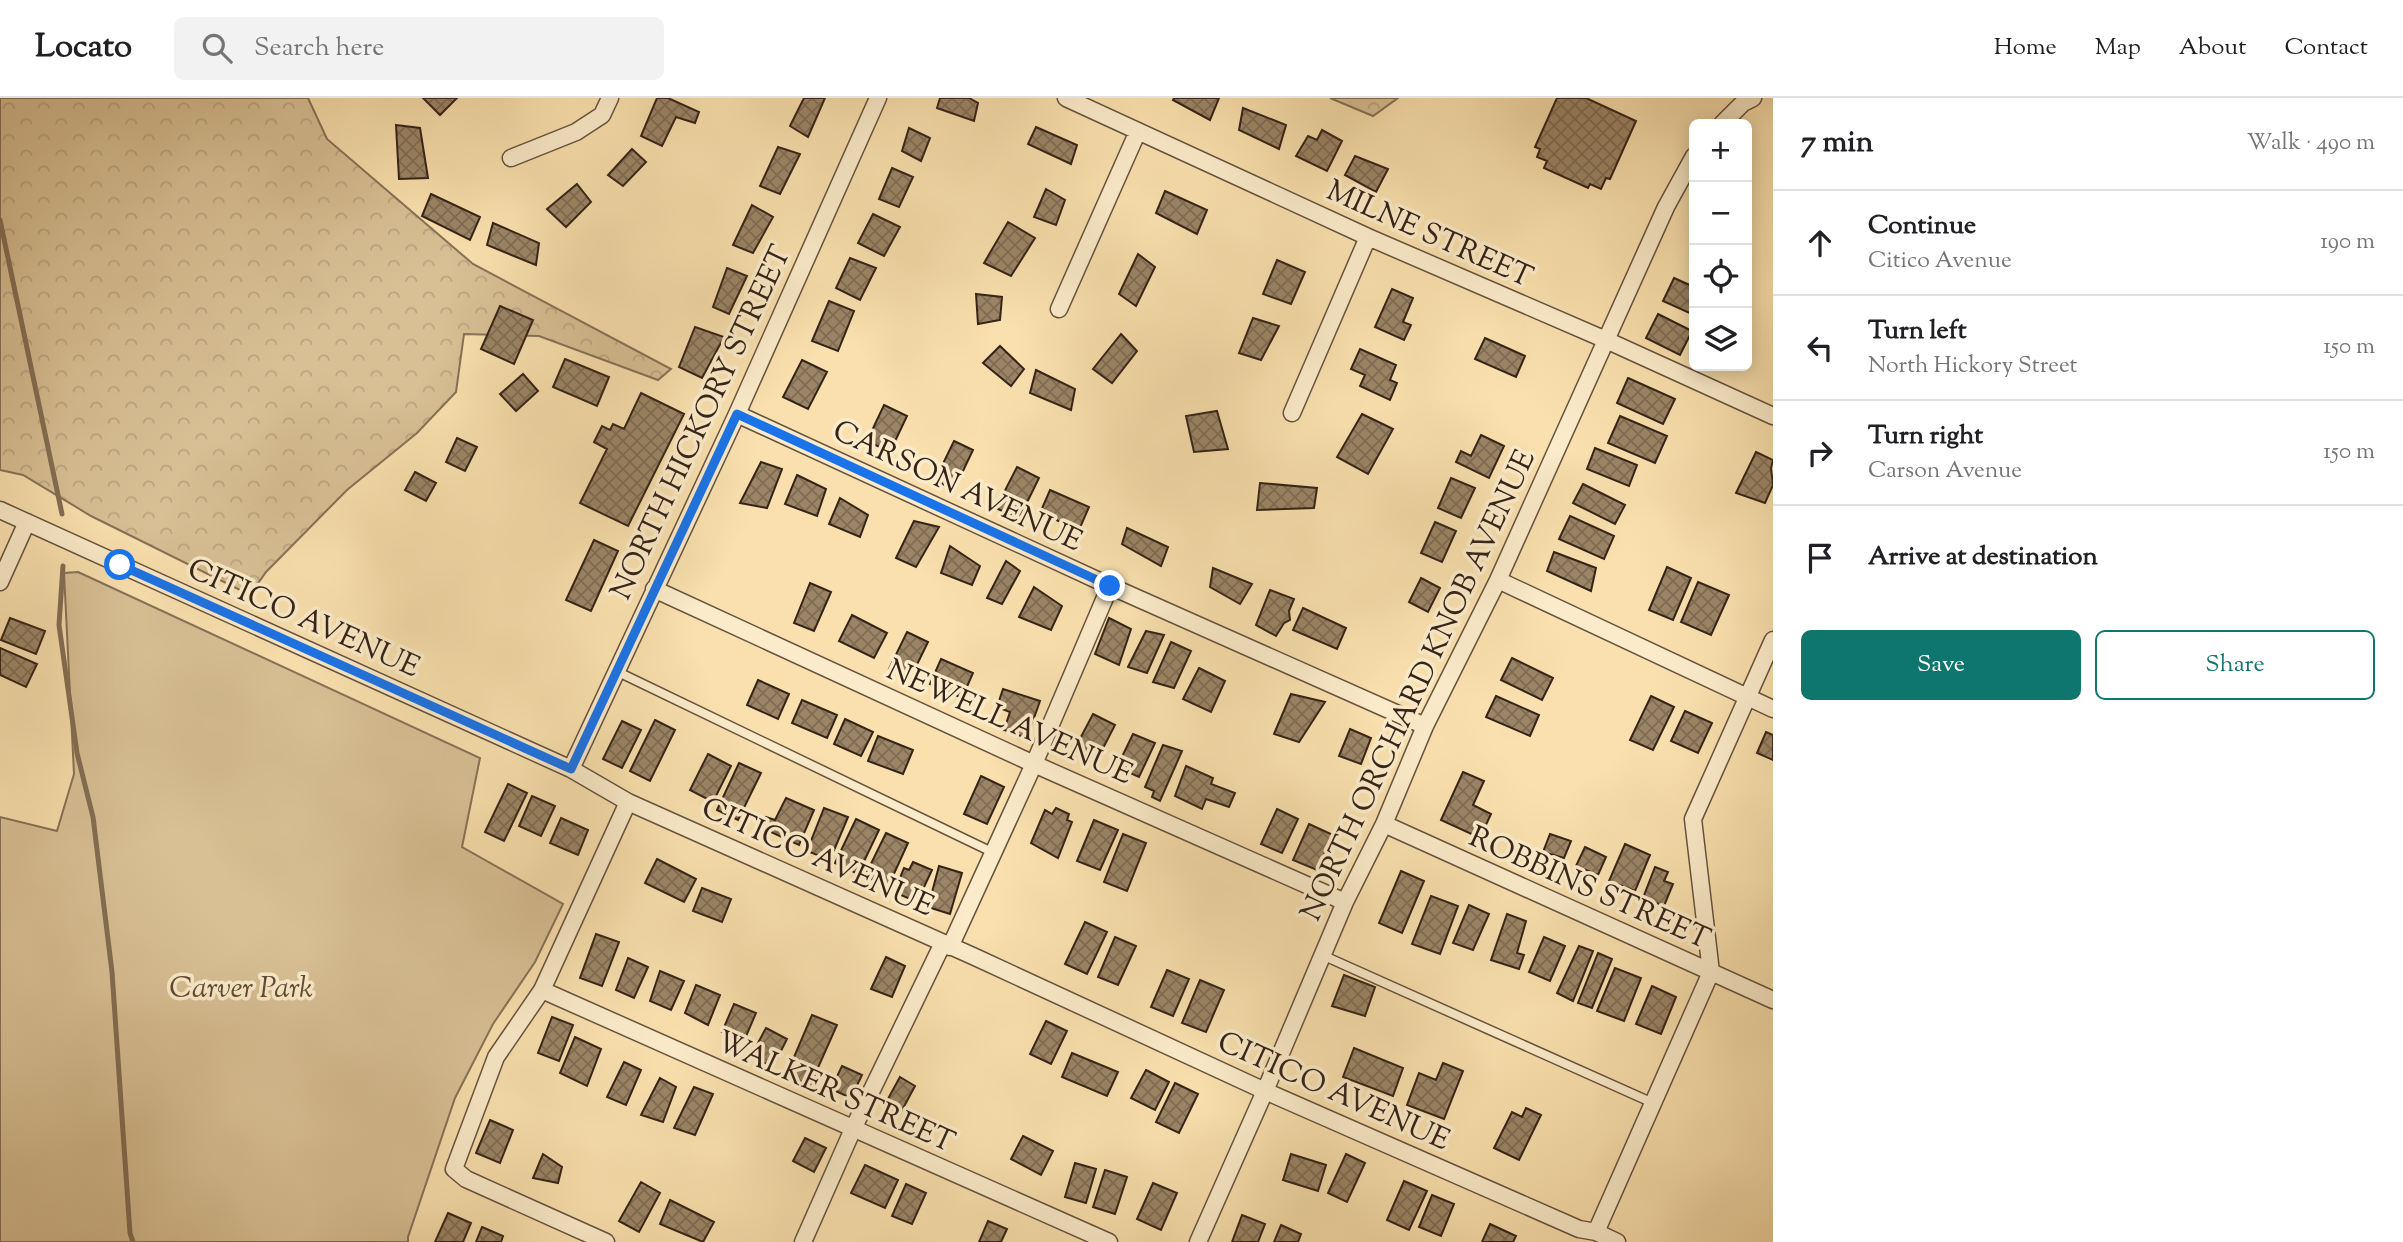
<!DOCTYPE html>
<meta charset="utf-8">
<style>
body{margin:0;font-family:"Sorts Mill Goudy",serif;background:#f2f2f2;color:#202124}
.controls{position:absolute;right:21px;top:21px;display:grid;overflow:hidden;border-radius:10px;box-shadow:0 4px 18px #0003}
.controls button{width:63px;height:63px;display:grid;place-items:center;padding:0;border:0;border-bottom:2px solid #e0e0e0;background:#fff;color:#202124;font:35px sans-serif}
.stop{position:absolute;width:21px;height:21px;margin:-16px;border:5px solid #1a73e8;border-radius:50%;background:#fff}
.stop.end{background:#1a73e8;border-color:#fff;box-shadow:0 2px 7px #0008}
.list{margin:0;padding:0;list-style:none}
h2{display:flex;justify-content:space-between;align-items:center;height:91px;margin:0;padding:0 28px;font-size:30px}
h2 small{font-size:23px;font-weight:400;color:#757577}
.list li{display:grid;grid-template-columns:46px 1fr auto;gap:21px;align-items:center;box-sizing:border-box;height:105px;padding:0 28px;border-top:2px solid #e0e0e0}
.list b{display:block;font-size:26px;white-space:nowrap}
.list p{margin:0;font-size:23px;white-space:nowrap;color:#757577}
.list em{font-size:23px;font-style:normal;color:#757577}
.actions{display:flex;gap:14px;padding:21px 28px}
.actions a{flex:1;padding:16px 0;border:2px solid #0f766e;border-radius:10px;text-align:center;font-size:24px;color:#0f766e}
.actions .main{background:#0f766e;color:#fff}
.icon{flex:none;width:38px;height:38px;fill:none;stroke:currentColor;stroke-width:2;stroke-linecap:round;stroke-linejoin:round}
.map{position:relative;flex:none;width:1773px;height:1144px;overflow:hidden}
header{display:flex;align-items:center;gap:42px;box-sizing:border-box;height:98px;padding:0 35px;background:#fff;border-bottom:2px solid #e0e0e0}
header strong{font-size:33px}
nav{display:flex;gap:38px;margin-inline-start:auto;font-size:24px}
.search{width:490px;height:63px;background:#f2f2f2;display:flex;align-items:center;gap:18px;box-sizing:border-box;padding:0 24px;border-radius:10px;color:#757577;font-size:26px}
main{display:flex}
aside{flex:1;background:#fff}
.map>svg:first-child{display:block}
.forest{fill:url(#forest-crowns);stroke:#877256;stroke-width:2}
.park{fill:#d8c094;stroke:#877256;stroke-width:2}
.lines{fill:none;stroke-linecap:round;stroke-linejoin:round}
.stream{stroke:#836e53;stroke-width:5}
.building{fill:url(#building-cross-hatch);stroke:#362317;stroke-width:2}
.lane-casing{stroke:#67523d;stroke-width:11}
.street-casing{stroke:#67523d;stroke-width:19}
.lane{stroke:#fbebca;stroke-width:8}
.street{stroke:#fbebca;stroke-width:16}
.route{stroke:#1a73e8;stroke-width:9}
.labels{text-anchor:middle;stroke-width:7;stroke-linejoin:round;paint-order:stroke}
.street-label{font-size:30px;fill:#362317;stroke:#fbebca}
.park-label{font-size:30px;font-style:italic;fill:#5e4a36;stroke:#fbebca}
</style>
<header>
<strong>Locato</strong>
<div class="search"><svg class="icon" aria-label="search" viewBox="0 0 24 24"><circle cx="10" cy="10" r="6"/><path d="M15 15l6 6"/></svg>Search here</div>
<nav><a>Home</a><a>Map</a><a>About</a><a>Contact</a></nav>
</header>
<main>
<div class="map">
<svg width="1773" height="1144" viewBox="0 0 1773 1144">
<defs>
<pattern id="forest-crowns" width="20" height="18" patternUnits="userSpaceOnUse" patternTransform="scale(1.75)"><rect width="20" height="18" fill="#d8c094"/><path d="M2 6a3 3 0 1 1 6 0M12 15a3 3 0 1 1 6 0" fill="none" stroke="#baa57f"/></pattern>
<pattern id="building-cross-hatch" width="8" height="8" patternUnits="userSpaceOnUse" patternTransform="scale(1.75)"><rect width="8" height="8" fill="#9b8566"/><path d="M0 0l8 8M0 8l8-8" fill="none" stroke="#7f6c53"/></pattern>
</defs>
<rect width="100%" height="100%" fill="#f9e0ae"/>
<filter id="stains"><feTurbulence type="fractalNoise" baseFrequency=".00286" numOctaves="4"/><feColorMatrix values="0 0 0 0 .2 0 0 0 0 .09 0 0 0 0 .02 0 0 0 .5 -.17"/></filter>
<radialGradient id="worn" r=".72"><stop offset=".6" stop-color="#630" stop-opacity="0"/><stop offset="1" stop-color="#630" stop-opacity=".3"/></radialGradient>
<!-- forest -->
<path class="forest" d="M0 0H308L327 41 473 166 671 271 658 282 539 238 464 236 456 294 417 335 347 392 266 474 250 497 91 418 23 377 0 372Z
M1330 0H1398L1373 18Z"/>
<!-- park -->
<path class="park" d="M78 474 480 660 462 749 563 806 535 864 493 926 455 1000 408 1139V1144H0V719L57 733 74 676 64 475Z"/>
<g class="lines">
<!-- stream -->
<path class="stream" d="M0 122 62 416
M63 468 59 527 77 655 93 719 112 874 130 1135 133 1144"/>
</g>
<!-- building -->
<path class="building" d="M423 0H457L440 17Z
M657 0H668L699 14 695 25 676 19 662 48 641 38Z
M804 0H825L808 39 790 28Z
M940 0H969L978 5 974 23 937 10Z
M1174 0H1219L1210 22 1173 2Z
M1557 0H1586L1636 23 1610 81 1606 80 1601 91 1590 86 1588 90 1544 70 1547 63 1537 59 1540 51 1535 49Z
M1243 10 1286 27 1279 51 1239 32Z
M396 27 420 30 428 80 399 81Z
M1036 29 1077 47 1071 66 1028 46Z
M909 30 930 40 921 63 902 53Z
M1322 32 1342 43 1327 73 1296 58 1308 38 1317 42Z
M778 49 800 56 780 96 760 88Z
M632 51 646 64 623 88 608 77Z
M1355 58 1388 71 1376 94 1345 77Z
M892 70 913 79 899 109 879 101Z
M577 86 591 104 566 129 547 111Z
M1046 91 1065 102 1056 127 1034 119Z
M1165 93 1207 112 1197 136 1156 115Z
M431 96 480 119 470 142 422 118Z
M752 107 773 119 753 155 733 147Z
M873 116 900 129 884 158 858 145Z
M1008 124 1035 140 1011 178 984 165Z
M493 125 539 145 536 167 487 147Z
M1138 156 1155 169 1136 208 1119 196Z
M850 160 876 170 860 202 836 190Z
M1277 162 1305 174 1291 206 1263 196Z
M727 170 747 178 729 216 713 209Z
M1674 180 1694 189V217L1663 203Z
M1392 191 1413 200 1403 224 1411 227 1404 242 1375 229Z
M976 196 1002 199 1000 222 978 226Z
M829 203 854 213 838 253 812 243Z
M500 208 533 222 514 266 481 251Z
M1658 216 1692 233 1680 257 1646 240Z
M1253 220 1279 228 1261 262 1239 255Z
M695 229 724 239 702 280 679 269Z
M1121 236 1137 253 1112 285 1093 271Z
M1485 240 1525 258 1516 279 1475 261Z
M1000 248 1024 271 1011 288 983 265Z
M1360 251 1396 267 1390 282 1397 285 1390 302 1360 288 1365 277 1351 271Z
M565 261 609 279 597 308 553 289Z
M802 262 827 274 808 311 783 299Z
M1036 272 1075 291 1071 312 1030 295Z
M523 276 538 293 516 313 500 296Z
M1628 280 1675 301 1663 326 1617 305Z
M641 295 684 316 628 428 580 405 607 351 594 344 602 328 610 332 613 326 624 331Z
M884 307 907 318 890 354 867 343Z
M1217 313 1228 351 1194 354 1186 318Z
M1362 316 1393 331 1368 376 1337 359Z
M1620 318 1667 338 1655 365 1608 345Z
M1481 337 1504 348 1489 380 1456 364 1461 353 1471 358Z
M457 340 477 349 465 373 446 364Z
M954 343 973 352 954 392 935 382Z
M1595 350 1637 367 1629 388 1587 371Z
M1756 354 1773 362 1771 370 1773 387 1765 405 1736 395Z
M761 364 782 371 767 410 740 405Z
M1017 369 1039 380 1019 421 996 410Z
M415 374 436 385 426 403 405 392Z
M797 377 826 391 817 418 785 406Z
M1451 380 1475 390 1461 420 1438 410Z
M1260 385 1317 390 1314 410 1257 412Z
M1583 386 1625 407 1615 426 1573 405Z
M1050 392 1089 409 1079 432 1040 415Z
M840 400 868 417 860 439 829 426Z
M1570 418 1614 438 1604 461 1559 441Z
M914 423 939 429 916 469 896 460Z
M1435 424 1456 433 1442 464 1421 455Z
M1127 430 1168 449 1161 468 1122 446Z
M594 442 618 453 591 513 566 502Z
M950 448 980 468 972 487 941 475Z
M1554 454 1596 470 1591 493 1547 473Z
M1006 463 1020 473 1002 506 987 500Z
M1667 469 1691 480 1673 522 1649 512Z
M1213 470 1252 486 1240 506 1210 489Z
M1421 480 1440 490 1428 514 1409 504Z
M1698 484 1729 497 1711 537 1681 524Z
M810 485 831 494 814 533 794 525Z
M1034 489 1062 508 1051 532 1019 519Z
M1270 492 1294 501 1289 513 1290 522 1284 525 1276 538 1256 527Z
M1303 510 1346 530 1337 551 1293 532Z
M852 517 887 535 874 560 839 543Z
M10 520 45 533 36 556 1 542Z
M1109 520 1131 531 1119 567 1095 556Z
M1146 533 1164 537 1147 575 1128 569Z
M907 534 928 544 910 581 889 571Z
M1171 544 1191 553 1174 590 1153 584Z
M0 550 37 566 26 589 0 577Z
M1512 560 1553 580 1542 602 1501 582Z
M941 561 973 575 962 600 930 586Z
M1199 570 1225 583 1211 614 1183 601Z
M758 582 789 596 778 621 747 607Z
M1003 591 1040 603 1027 640 1004 632 1010 614 997 609Z
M1291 596 1325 604 1299 644 1274 636Z
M1496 598 1539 617 1530 638 1486 619Z
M1651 598 1674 609 1653 652 1630 642Z
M802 602 837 617 827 640 792 625Z
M1685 613 1712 625 1698 655 1671 643Z
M1093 616 1115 627 1097 662 1075 650Z
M845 621 873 634 861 658 834 646Z
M655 622 675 632 650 683 630 673Z
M622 623 641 632 622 670 603 661Z
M1350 631 1371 640 1361 666 1339 658Z
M1766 634 1773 637V662L1757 655Z
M1133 636 1155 645 1139 679 1117 669Z
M878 638 913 652 903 676 868 663Z
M1163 647 1182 653 1160 703 1152 699 1154 693 1145 689Z
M708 656 731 668 713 704 690 692Z
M739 665 761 675 738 722 717 712Z
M1186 668 1213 680 1211 686 1235 695 1229 709 1206 701 1202 711 1175 698Z
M1463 674 1484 683 1473 707 1491 716 1480 740 1441 722Z
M981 678 1004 689 987 726 964 716Z
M508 686 527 695 504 743 485 734Z
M532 698 555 708 541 738 519 728Z
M786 700 814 712 799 747 762 730 766 719 775 722Z
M824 710 848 719 830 762 807 753Z
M1056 710 1069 716 1067 722 1072 724 1058 760 1031 745 1045 712 1052 716Z
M1277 711 1298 721 1282 755 1261 746Z
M561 720 588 732 578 757 550 745Z
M856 721 879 732 858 776 835 765Z
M1094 722 1118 732 1100 772 1077 763Z
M1309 726 1333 737 1317 772 1293 762Z
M886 735 908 745 888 789 865 778Z
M1123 736 1146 745 1127 793 1104 784Z
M1550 736 1571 743 1564 760 1543 754Z
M1625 746 1650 757 1635 793 1609 783Z
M1585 749 1606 759 1598 777 1576 768Z
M657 761 696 781 684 804 645 785Z
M913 764 932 772 917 804 894 794 904 770 909 772Z
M939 768 962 775 950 816 928 809Z
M1655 769 1668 774 1664 783 1673 786 1664 808 1643 800Z
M1401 773 1424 783 1402 835 1379 825Z
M702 790 731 801 722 824 693 813Z
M1431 798 1458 808 1440 856 1412 846Z
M1469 807 1489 816 1473 852 1453 845Z
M1507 816 1526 823 1517 855 1524 857 1519 871 1491 862Z
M1085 824 1107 834 1087 876 1065 866Z
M596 836 619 844 602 888 580 880Z
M1115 839 1136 848 1118 887 1098 879Z
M1544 839 1565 848 1550 883 1529 874Z
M1579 848 1593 853 1573 903 1557 895Z
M1598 855 1612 861 1592 910 1578 905Z
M886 859 905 868 892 899 871 891Z
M628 860 648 869 634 900 616 892Z
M1615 870 1641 880 1624 923 1597 913Z
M1167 872 1189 881 1173 918 1151 909Z
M660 873 684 883 671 912 650 903Z
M1344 877 1375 889 1365 918 1332 908Z
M1200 882 1224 892 1206 934 1182 925Z
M696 887 720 897 708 927 685 915Z
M1652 888 1676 899 1661 936 1636 926Z
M734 906 756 915 744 943 722 934Z
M812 917 837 927 809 990 785 980Z
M552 919 573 927 559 963 538 955Z
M1046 923 1067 933 1051 966 1030 956Z
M766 930 787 941 773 969 751 958Z
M575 939 601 951 587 988 560 975Z
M1354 950 1403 970 1393 998 1343 979Z
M1072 955 1118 974 1107 998 1062 979Z
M624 964 641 972 626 1007 607 999Z
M1443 965 1463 973 1444 1021 1407 1007 1419 975 1436 982Z
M842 968 862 977 851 1000 831 991Z
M1146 972 1169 984 1155 1012 1131 1000Z
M900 979 915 988 900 1016 884 1008Z
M660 980 676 989 663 1024 641 1017Z
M1175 985 1198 996 1179 1035 1156 1024Z
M694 989 713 996 695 1037 674 1030Z
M1526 1010 1541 1017 1519 1062 1494 1050 1512 1014 1522 1019Z
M490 1022 513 1032 500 1065 476 1055Z
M1023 1038 1053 1053 1041 1077 1011 1061Z
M805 1040 826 1050 814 1074 793 1063Z
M543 1056 562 1069 558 1085 533 1080Z
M1291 1056 1326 1067 1318 1093 1283 1082Z
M1346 1056 1365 1065 1347 1104 1328 1095Z
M1075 1065 1096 1071 1086 1105 1065 1099Z
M865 1067 898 1082 885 1110 851 1095Z
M1105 1072 1127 1079 1115 1116 1093 1109Z
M1404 1083 1427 1093 1409 1132 1387 1122Z
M641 1084 660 1095 639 1134 619 1123Z
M1153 1085 1177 1095 1161 1132 1137 1121Z
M906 1086 926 1095 912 1126 892 1118Z
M1432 1097 1454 1106 1441 1138 1419 1129Z
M670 1102 714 1124 703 1144 660 1126Z
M448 1115 471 1125 463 1144H435Z
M1242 1117 1265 1126 1258 1144H1232Z
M988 1123 1007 1131 1001 1144H979Z
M1490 1126 1516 1138 1513 1144H1482Z
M1281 1127 1301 1136 1298 1144H1274Z
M482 1129 503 1138 501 1144H476Z"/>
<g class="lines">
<!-- lane casing -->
<g class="lane-casing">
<path id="lane" d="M616 573 994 755
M1322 857 1653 1005"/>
</g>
<!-- street casing -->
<g class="street-casing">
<path id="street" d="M1066 0 1368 139 1606 242 1773 318
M1722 26 1743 5 1753 0
M511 60 576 34 602 17 610 0
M1059 211 1138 33
M1292 315 1368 139
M737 316 1110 488 1425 628
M0 412 571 671 628 704 975 859 1265 993 1579 1131 1596 1134 1617 1144
M1498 482 1773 611
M0 484 27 424
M654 491 1034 666 1345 804
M571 671 737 316 878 0
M1384 726 1773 902
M950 849 1034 666 1110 488
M542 892 1109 1144
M1596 1134 1711 874 1693 721 1773 542
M606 1144 466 1081 454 1071 496 959 542 892 628 704
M803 1144 853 1031 943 845
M1198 1144 1265 993 1345 804 1384 726 1425 628 1498 482 1666 109 1694 58"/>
</g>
<!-- lane -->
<use href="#lane" class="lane"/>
<!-- street -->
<use href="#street" class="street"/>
</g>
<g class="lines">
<!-- route -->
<path class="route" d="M120 467 571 671 737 316 1110 488"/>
</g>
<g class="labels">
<!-- street labels -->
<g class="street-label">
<text transform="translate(1430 135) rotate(24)" y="10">MILNE STREET</text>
<text transform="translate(700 324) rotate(-65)" y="10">NORTH HICKORY STREET</text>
<text transform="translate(958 387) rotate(25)" y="10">CARSON AVENUE</text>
<text transform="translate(304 519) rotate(24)" y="10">CITICO AVENUE</text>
<text transform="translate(1417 587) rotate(-65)" y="10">NORTH ORCHARD KNOB AVENUE</text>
<text transform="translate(1010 623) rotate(24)" y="10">NEWELL AVENUE</text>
<text transform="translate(818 758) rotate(24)" y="10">CITICO AVENUE</text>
<text transform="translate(1590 789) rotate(24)" y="10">ROBBINS STREET</text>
<text transform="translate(1334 992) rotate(24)" y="10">CITICO AVENUE</text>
<text transform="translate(836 993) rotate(24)" y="10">WALKER STREET</text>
</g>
<!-- park labels -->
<g class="park-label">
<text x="241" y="899">Carver Park</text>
</g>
</g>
<rect width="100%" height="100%" filter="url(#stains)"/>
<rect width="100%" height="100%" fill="url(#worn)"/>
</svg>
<div class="controls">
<button>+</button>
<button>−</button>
<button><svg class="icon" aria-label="locate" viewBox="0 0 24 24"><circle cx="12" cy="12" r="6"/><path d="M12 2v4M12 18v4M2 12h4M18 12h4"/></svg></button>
<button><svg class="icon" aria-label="layers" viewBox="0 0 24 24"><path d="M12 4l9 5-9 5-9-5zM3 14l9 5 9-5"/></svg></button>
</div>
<div class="stop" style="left:120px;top:467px"></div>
<div class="stop end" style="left:1110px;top:488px"></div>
</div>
<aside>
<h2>7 min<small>Walk · 490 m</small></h2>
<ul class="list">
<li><svg class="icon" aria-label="ahead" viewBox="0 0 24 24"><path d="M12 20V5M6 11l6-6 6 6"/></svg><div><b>Continue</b><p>Citico Avenue</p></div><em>190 m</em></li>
<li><svg class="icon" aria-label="left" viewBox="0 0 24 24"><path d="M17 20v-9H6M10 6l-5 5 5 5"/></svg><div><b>Turn left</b><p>North Hickory Street</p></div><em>150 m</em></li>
<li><svg class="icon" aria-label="right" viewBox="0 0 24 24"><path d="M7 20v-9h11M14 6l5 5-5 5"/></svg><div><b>Turn right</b><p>Carson Avenue</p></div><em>150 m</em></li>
<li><svg class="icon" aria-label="arrive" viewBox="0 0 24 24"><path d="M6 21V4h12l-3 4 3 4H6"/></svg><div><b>Arrive at destination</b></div></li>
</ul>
<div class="actions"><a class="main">Save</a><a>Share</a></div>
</aside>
</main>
